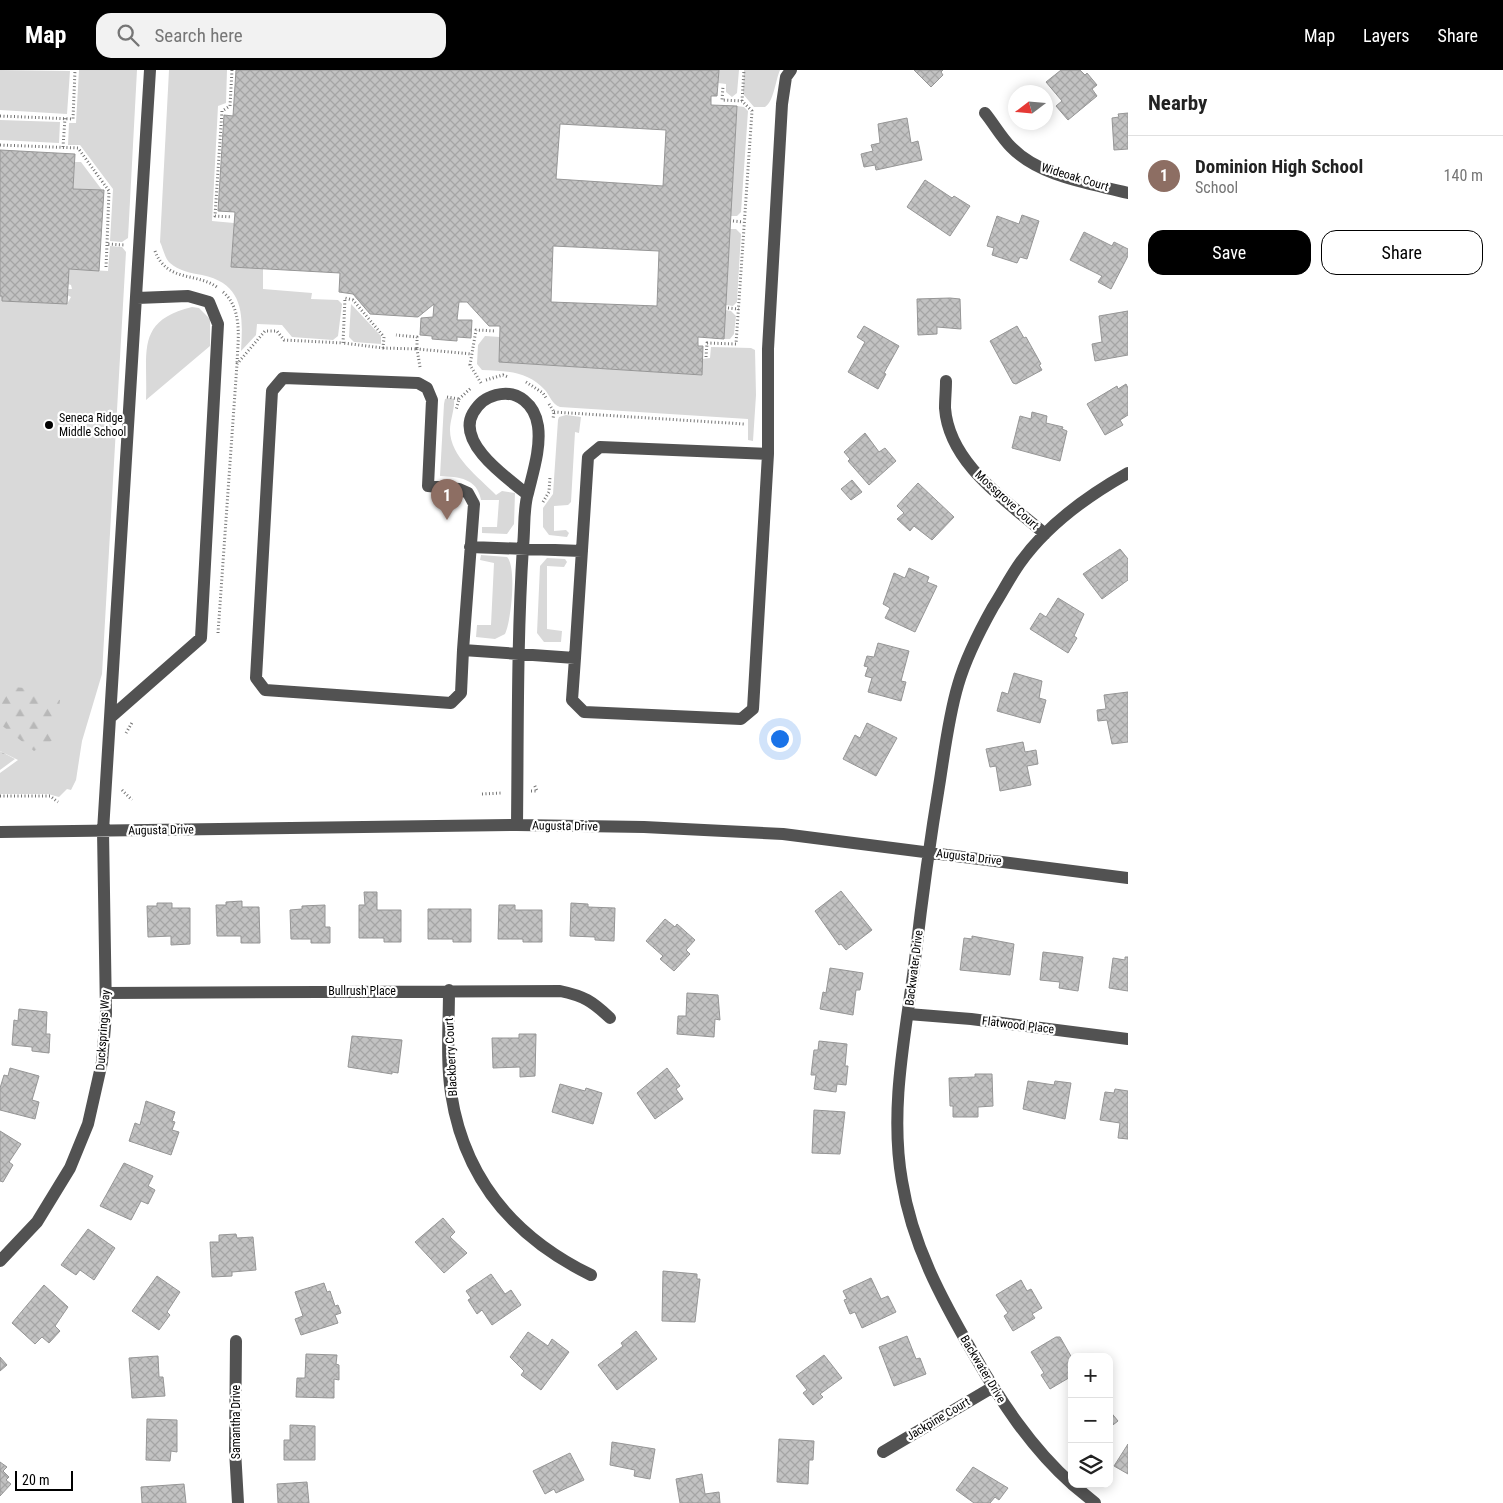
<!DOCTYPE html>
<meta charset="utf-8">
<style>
body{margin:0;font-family:"Roboto Condensed",sans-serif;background:#f2f2f2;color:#222}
.controls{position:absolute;right:15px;bottom:15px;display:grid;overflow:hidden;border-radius:10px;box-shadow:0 2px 12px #0003}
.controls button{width:45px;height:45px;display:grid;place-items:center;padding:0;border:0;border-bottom:1px solid #e0e0e0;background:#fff;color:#222;font:25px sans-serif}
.compass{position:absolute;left:1008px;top:15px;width:45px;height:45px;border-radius:50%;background:#fff;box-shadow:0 2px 12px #0003;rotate:254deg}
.scale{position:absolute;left:15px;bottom:12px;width:58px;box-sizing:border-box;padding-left:5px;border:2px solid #000;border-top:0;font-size:14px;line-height:18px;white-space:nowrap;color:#000;-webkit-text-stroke:4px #fff;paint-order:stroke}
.you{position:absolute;left:779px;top:668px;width:18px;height:18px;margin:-12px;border:4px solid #fff;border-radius:50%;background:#1a73e8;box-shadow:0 0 0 8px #1a73e833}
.badge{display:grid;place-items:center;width:32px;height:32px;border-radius:50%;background:#000;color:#fff;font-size:16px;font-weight:700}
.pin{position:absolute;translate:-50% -41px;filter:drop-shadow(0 1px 2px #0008)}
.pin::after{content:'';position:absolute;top:26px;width:18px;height:15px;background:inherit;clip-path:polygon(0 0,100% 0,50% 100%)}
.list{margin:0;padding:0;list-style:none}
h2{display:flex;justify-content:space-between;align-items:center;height:65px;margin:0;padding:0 20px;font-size:21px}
h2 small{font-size:16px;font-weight:400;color:#767676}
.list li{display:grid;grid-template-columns:32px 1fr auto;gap:15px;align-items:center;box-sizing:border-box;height:80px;padding:0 20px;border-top:1px solid #e0e0e0}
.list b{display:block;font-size:19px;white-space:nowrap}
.list p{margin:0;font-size:16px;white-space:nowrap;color:#767676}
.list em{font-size:16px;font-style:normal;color:#767676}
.actions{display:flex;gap:10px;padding:15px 20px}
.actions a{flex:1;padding:11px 0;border:1px solid #000;border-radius:15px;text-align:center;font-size:18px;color:#000}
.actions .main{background:#000;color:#fff}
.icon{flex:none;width:28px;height:28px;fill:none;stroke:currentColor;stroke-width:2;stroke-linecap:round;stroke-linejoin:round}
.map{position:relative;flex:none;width:1128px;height:1433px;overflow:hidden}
header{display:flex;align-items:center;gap:30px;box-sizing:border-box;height:70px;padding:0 25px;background:#000;color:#fff}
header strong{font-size:24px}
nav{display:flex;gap:28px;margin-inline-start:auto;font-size:18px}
.search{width:350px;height:45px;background:#f2f2f2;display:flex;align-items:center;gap:12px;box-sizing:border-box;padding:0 18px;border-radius:15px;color:#767676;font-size:19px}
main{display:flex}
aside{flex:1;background:#fff}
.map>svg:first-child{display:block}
.grass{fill:#d9d9d9}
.forest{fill:url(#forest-firs)}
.building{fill:url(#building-cross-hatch);stroke:#969696;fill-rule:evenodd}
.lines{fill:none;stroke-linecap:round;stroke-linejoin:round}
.path{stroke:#747474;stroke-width:3;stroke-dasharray:1 2.5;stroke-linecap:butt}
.minor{stroke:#525252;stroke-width:12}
.poi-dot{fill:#000;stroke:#fff;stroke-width:2}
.labels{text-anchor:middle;stroke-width:4.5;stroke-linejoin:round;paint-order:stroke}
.street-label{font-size:12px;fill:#000;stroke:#fff}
.poi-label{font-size:12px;fill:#000;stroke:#fff;text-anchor:start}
</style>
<header>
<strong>Map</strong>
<div class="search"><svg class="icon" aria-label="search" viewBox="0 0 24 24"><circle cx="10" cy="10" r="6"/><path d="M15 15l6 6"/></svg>Search here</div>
<nav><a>Map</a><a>Layers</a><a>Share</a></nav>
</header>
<main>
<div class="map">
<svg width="1128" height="1433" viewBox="0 0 1128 1433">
<defs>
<pattern id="forest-firs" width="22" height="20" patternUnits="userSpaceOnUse" patternTransform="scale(1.25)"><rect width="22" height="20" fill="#d9d9d9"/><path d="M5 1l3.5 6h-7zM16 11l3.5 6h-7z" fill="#b8b8b8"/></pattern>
<pattern id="building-cross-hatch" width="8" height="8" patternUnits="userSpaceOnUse" patternTransform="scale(1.25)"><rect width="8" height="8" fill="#c2c2c2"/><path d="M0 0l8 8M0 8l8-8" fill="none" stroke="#a5a5a5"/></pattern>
</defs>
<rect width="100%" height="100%" fill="#fff"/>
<!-- grass -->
<path class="grass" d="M0 0 70 1 67 44 0 40Z
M79 0H137L128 168 122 172 110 171 113 119 80 75H68L69 53H76Z
M169 0H227L226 33 218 36 212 151 234 153 231 197 263 199V219L312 223 311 229 338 230 342 234 338 266 333 270 292 267 282 255 257 254 256 265 241 281C243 246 245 214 202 205 191 203 179 201 170 193 165 189 163 178 160 172Z
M719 0H739L737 23 732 27 726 22V14L718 13Z
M744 0H780C775 12 774 31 765 37H754L743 24Z
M737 36 744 37 748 41 741 142 737 146H731Z
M0 50 60 52 59 73 0 70Z
M75 92H81L102 120 73 119Z
M730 159H736L741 164 737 232 733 236 726 235Z
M110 176 122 177 126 182 102 604 82 671 76 710 71 720 67 719 59 727 48 724H0V703L18 690 0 681V226H2V231L67 234 71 227 67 225V219H72L71 215 68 214 69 199 108 201Z
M351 234 381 266V274L354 272 349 267Z
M192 237 199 238 210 249V276L146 330C148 282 135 251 192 237Z
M725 240 731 241 736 246 734 264 730 269H724Z
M485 266 500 267 499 292 701 305 702 289 710 288 711 277 751 278 755 280 756 325 753 371 748 370V349L560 337C552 334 550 326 545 320 528 301 506 301 482 300L477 294 478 275Z
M450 328 454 329C455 339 450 350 450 360 450 387 479 407 496 425L502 421 515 423 514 454 507 464 482 463V457H497L499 430H481C477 408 459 407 440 406L444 334 445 329Z
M566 345 581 347 579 363 575 362 571 432 568 435 554 436V461L566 460 569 463 567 467 549 465 543 457V438L553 424 558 350 559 347Z
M481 485 507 487C517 497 511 552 505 564L495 569 476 567 477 555H491L494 493 480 490Z
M547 488 565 489 567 492 564 497 547 496V559L562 561 561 572H544L537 563 540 496Z"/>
<!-- forest -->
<path class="forest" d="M0 616 25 618 39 626 60 630 55 669 34 681 0 654Z
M0 681 15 689 0 700Z"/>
<!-- building -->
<path class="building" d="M236 0H719L717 26H711V35L737 36 724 269 698 267V276H703L702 305 499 292 500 256H489L467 232H459L457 250H472L471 268 457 267V271L432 269V266L420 265 421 248 433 247 434 234 418 247 370 244 353 224 339 222 340 203 231 197 235 142 218 141 224 45 233 46ZM560 54 666 60 663 116 556 109ZM553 176 659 181 657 236 551 232Z
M914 0H943L941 2 943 5 931 17Z
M1061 0H1080L1085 5 1087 3 1097 15 1092 19 1097 26 1068 50 1056 36 1062 31 1046 12Z
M1128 43V79L1114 80 1112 48 1119 47 1118 44Z
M907 48 911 73 918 71 922 90 876 100 875 95 864 97 861 84 873 81 871 75 880 73 878 54Z
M0 80 75 84 73 119 104 120 99 201 69 199 67 234 2 231V226H0Z
M925 110 952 128 954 126 970 136 950 166 907 137Z
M1022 145 1039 151 1027 189 1020 187 1017 193 992 185 994 178 987 176 997 146 1019 154Z
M1084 162 1112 176 1114 172 1128 179V186L1111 219 1098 212 1102 206 1070 190Z
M950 228 960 229 961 259 937 257V264L918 265 917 229Z
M1128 241V285L1095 291 1092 274 1102 272 1099 246Z
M864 256 899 276 884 303 886 304 878 319 848 302 865 272 857 267Z
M1017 256 1024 268 1026 267 1041 294 1039 295 1042 300 1016 314 1013 313 990 271Z
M1126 314 1128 318V345L1120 350 1123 355 1105 365 1087 334 1117 316 1118 319Z
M1032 342 1047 346 1046 353 1063 357 1062 359 1067 361 1060 391 1012 378 1020 346 1031 349Z
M865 363 879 382 885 378 896 391 869 415 848 391 850 389 844 382Z
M852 410 862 422 851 430 841 419Z
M918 413 954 447 932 470 914 456 910 461 897 449 904 443 897 436Z
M1120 479 1128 489V510L1102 529 1083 504Z
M909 498 929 507 927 512 937 516 915 562 885 548 890 538 883 534 894 503 905 508Z
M1058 528 1084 544 1074 566 1077 568 1068 583 1030 559 1040 543 1046 547Z
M878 573 909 581 901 611 906 612 901 631 868 622 872 608 865 606 868 597 864 596 867 586 874 587Z
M1014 603 1042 611 1039 628 1046 630 1040 653 997 641 1002 622 1008 624Z
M1128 622V672L1112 674 1107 650 1098 651 1097 640 1106 639 1104 625Z
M867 653 897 668 876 706 843 689 855 665 860 668Z
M1023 672 1025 682 1036 680 1038 694 1027 696 1031 715 1000 721 996 696 990 697 986 679Z
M841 821 872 860 846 880 841 874 839 875 815 841Z
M364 822H377V840H401V872H384V868H359V835H365Z
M242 831V837H259L260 873H241V866H217L216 835H226V832Z
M157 833H172V838H190V874L171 875V866L148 867 147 836H157Z
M571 833 588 834V837L615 838 614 871 595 870V867L570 866Z
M325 835V857H330V873H311V869H291L290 840 302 839V836Z
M499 835H515V840H542V872H523V869H498Z
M428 839H471V872H453V869H428Z
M665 849 675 857 677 854 695 870 686 880 690 884 674 901 660 889 663 886 646 871Z
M972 866 1014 874 1010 905 960 900 964 868 972 869Z
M1043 882 1083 887 1078 921 1059 918 1060 912 1040 910Z
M1125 887H1128V921L1109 918 1113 888 1125 890Z
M830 898 863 903 860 920H856L853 945 820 939 823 922 826 923Z
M687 923 718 925 720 950 715 949 714 967 677 964 678 946H686Z
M19 939 47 942 46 964H50L49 983 32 981V977L12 975 14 950 18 951Z
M519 964H536L535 1006 520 1007V997L493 998 492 968H519Z
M352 966 402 970 398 1003 392 1002V1004L348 997Z
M819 971 847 974 845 996H848L846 1015 837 1014 836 1022 814 1019 816 1005H811L814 980H818Z
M10 998 39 1006 32 1030 39 1032 35 1049 0 1040V1018L4 1005 8 1006Z
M667 998 680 1016 676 1019 683 1029 655 1049 637 1023Z
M975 1004H992L993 1036 978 1037V1047H953V1036H950L949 1008 975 1007Z
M1028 1011 1054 1015 1055 1011 1071 1013 1065 1049 1023 1039Z
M560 1014 585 1021 586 1018 602 1023 593 1054 552 1042Z
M1115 1019 1128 1021V1069L1118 1068 1120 1053 1100 1050 1105 1022 1114 1023Z
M146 1031 175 1042 172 1051 175 1052 172 1060 179 1062 171 1085 129 1071 135 1053 140 1055Z
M814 1040 845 1042 840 1084 812 1083Z
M0 1061 21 1074 9 1092 13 1095 3 1112 0 1111Z
M124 1093 153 1106 148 1116 155 1120 148 1134 141 1131 131 1150 100 1136Z
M443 1148 455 1162 450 1167 467 1183 444 1203 415 1172Z
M88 1159 115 1178 94 1210 80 1200 76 1205 61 1195Z
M236 1164 237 1168 253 1167 256 1200 232 1202V1206L212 1207 210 1172H219V1165Z
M663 1201 697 1204V1209H700L695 1252 662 1251Z
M491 1204 505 1224 511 1220 521 1235 492 1255 482 1240 477 1244 468 1230 471 1228 466 1221Z
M157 1206 180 1222 167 1242 170 1245 159 1260 132 1241Z
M871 1208 881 1229 888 1226 896 1242 862 1258 855 1242 850 1244 844 1230 847 1229 843 1221Z
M1021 1210 1027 1221 1031 1219 1042 1238 1032 1244 1035 1248 1013 1261 1004 1246 1008 1243 996 1225Z
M324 1213 327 1222 330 1221 335 1236 338 1235 341 1243 335 1245 338 1253 301 1265 295 1249 303 1246 295 1222Z
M44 1215 68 1237 55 1256 60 1261 49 1273 42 1267 35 1274 12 1253Z
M636 1261 657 1289 617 1320 598 1295 623 1276 621 1273Z
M528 1262 548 1276 552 1269 569 1282 541 1320 521 1305 524 1301 510 1287Z
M907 1266 916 1289 920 1288 926 1304 894 1316 879 1277Z
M1056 1267H1060L1072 1288V1306L1050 1319 1041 1305 1044 1303 1031 1282Z
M306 1284 337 1285 336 1294 339 1295V1310L334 1309V1328L296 1327 297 1308H305Z
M824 1285 842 1308 820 1324 823 1327 813 1335 803 1323 807 1320 796 1306Z
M158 1286 159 1307H163L165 1326 132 1328 129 1288Z
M0 1287 7 1295 0 1301Z
M1109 1340 1118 1351 1109 1358Z
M147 1349 177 1350V1382L171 1381 170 1391 146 1390Z
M290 1355 315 1356V1390H284V1370H290Z
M779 1369 814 1371 813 1390H809L808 1414 777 1412Z
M612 1372 655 1379 650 1409 634 1406 635 1400 610 1395Z
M1128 1374V1404L1114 1396Z
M570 1383 584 1410 556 1423 554 1419 545 1424 533 1401Z
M0 1392 7 1397 3 1401 9 1407 6 1410 11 1414 0 1426Z
M973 1397 1008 1418 999 1430 995 1427 990 1433H974L956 1420Z
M702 1404 705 1424 719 1422 720 1433H680L676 1409Z
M307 1412 309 1433H278L277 1414Z
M184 1414 186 1433H142L141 1417Z"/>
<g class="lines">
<!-- path -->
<path class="path" d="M232 0 230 36 222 41 215 146 232 147
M742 31 744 0
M0 46 73 49 75 0
M0 75 78 78 109 121 107 174 125 175
M63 77 65 48
M733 151 743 152
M155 181C167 213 198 202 218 218
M106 197 107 174
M223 222C243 239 238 269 237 293
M728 238 739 239
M383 278 417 279V267L396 265
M706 287 707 273 736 274 752 41 742 31 722 30 723 16
M420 297 417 279 472 284
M486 310 503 305 508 307
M526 312 543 323 546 328
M481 313 470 295 476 260 496 261
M447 327 459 329 456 340
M459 329 471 318
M549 334 554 342 553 349
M554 342 744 354
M543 432 549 422 550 407
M218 563 237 294 265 261H277L284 270 343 273 345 228 353 230 384 267 383 278 343 273
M126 663 133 651
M122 720 132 730
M531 721H537L534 714
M482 724 502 723
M0 726H50L58 732"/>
<!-- minor -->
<path class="minor" d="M985 43C994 54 1001 67 1011 77 1040 107 1089 113 1128 123
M946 311C946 320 945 329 945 338 949 394 1007 431 1045 464
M470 477 582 481
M463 580 474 434 468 423 459 419 428 416 432 330 427 318 418 313 283 308 272 321 256 608 265 620 451 633 461 623 463 580 575 588 572 630 584 642 741 649 753 639 768 384V279L782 34 786 7 791 0
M575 588 588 387 600 377 768 384
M111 647 201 568 218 254 209 232 188 226 137 228
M517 755C518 662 517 568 523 476 525 459 523 439 528 423 533 402 541 378 538 356 535 335 518 319 496 325 485 328 479 333 473 343 456 373 507 408 527 424
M0 762 517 755 644 757 783 764 1128 808
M449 920C449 954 446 990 451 1023 464 1109 515 1168 591 1205
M106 923 560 921C584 926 592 931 610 948
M908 944 971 949 1128 969
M0 1191 37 1152 70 1098 88 1054 102 992 106 944 103 761 150 0
M236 1271 235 1380 238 1433
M883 1382 993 1317
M1072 1414C1031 1378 1000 1330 973 1283 941 1228 912 1174 902 1111 889 1038 906 962 915 890 922 829 930 770 940 710 945 678 949 645 958 615 966 587 979 562 993 537 1002 523 1010 507 1020 493 1047 455 1087 426 1128 403
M1072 1414 1095 1433"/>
</g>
<!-- markers -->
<circle class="poi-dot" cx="49" cy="355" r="5"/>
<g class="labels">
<!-- street labels -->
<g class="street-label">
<text transform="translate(1075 107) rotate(17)" y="4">Wideoak Court</text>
<text transform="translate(1007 430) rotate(42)" y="4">Mossgrove Court</text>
<text transform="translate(565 756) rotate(1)" y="4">Augusta Drive</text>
<text transform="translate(161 760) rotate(-1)" y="4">Augusta Drive</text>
<text transform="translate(969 787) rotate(7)" y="4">Augusta Drive</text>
<text transform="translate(914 898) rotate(-83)" y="4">Backwater Drive</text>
<text x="362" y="925">Bullrush Place</text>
<text transform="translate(1018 955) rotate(7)" y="4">Flatwood Place</text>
<text transform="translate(103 960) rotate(-86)" y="4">Ducksprings Way</text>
<text transform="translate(451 987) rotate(-93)" y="4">Blackberry Court</text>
<text transform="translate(983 1299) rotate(59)" y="4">Backwater Drive</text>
<text transform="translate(938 1349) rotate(-31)" y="4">Jackpine Court</text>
<text transform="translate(236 1352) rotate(-90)" y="4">Samantha Drive</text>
</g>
<!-- poi labels -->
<g class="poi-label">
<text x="59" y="352">Seneca Ridge<tspan x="59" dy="14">Middle School</tspan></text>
</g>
</g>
</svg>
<div class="controls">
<button>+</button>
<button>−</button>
<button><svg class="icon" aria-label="layers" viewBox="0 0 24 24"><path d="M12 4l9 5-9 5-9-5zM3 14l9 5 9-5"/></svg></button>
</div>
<svg class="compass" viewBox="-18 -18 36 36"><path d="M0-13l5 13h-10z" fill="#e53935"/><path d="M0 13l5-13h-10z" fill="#767676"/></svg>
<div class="scale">20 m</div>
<div class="you"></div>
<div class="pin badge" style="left:447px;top:450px;background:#8d6e63">1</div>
</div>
<aside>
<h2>Nearby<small></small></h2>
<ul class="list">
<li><span class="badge" style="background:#8d6e63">1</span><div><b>Dominion High School</b><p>School</p></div><em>140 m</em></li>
</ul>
<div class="actions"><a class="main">Save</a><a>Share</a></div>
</aside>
</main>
